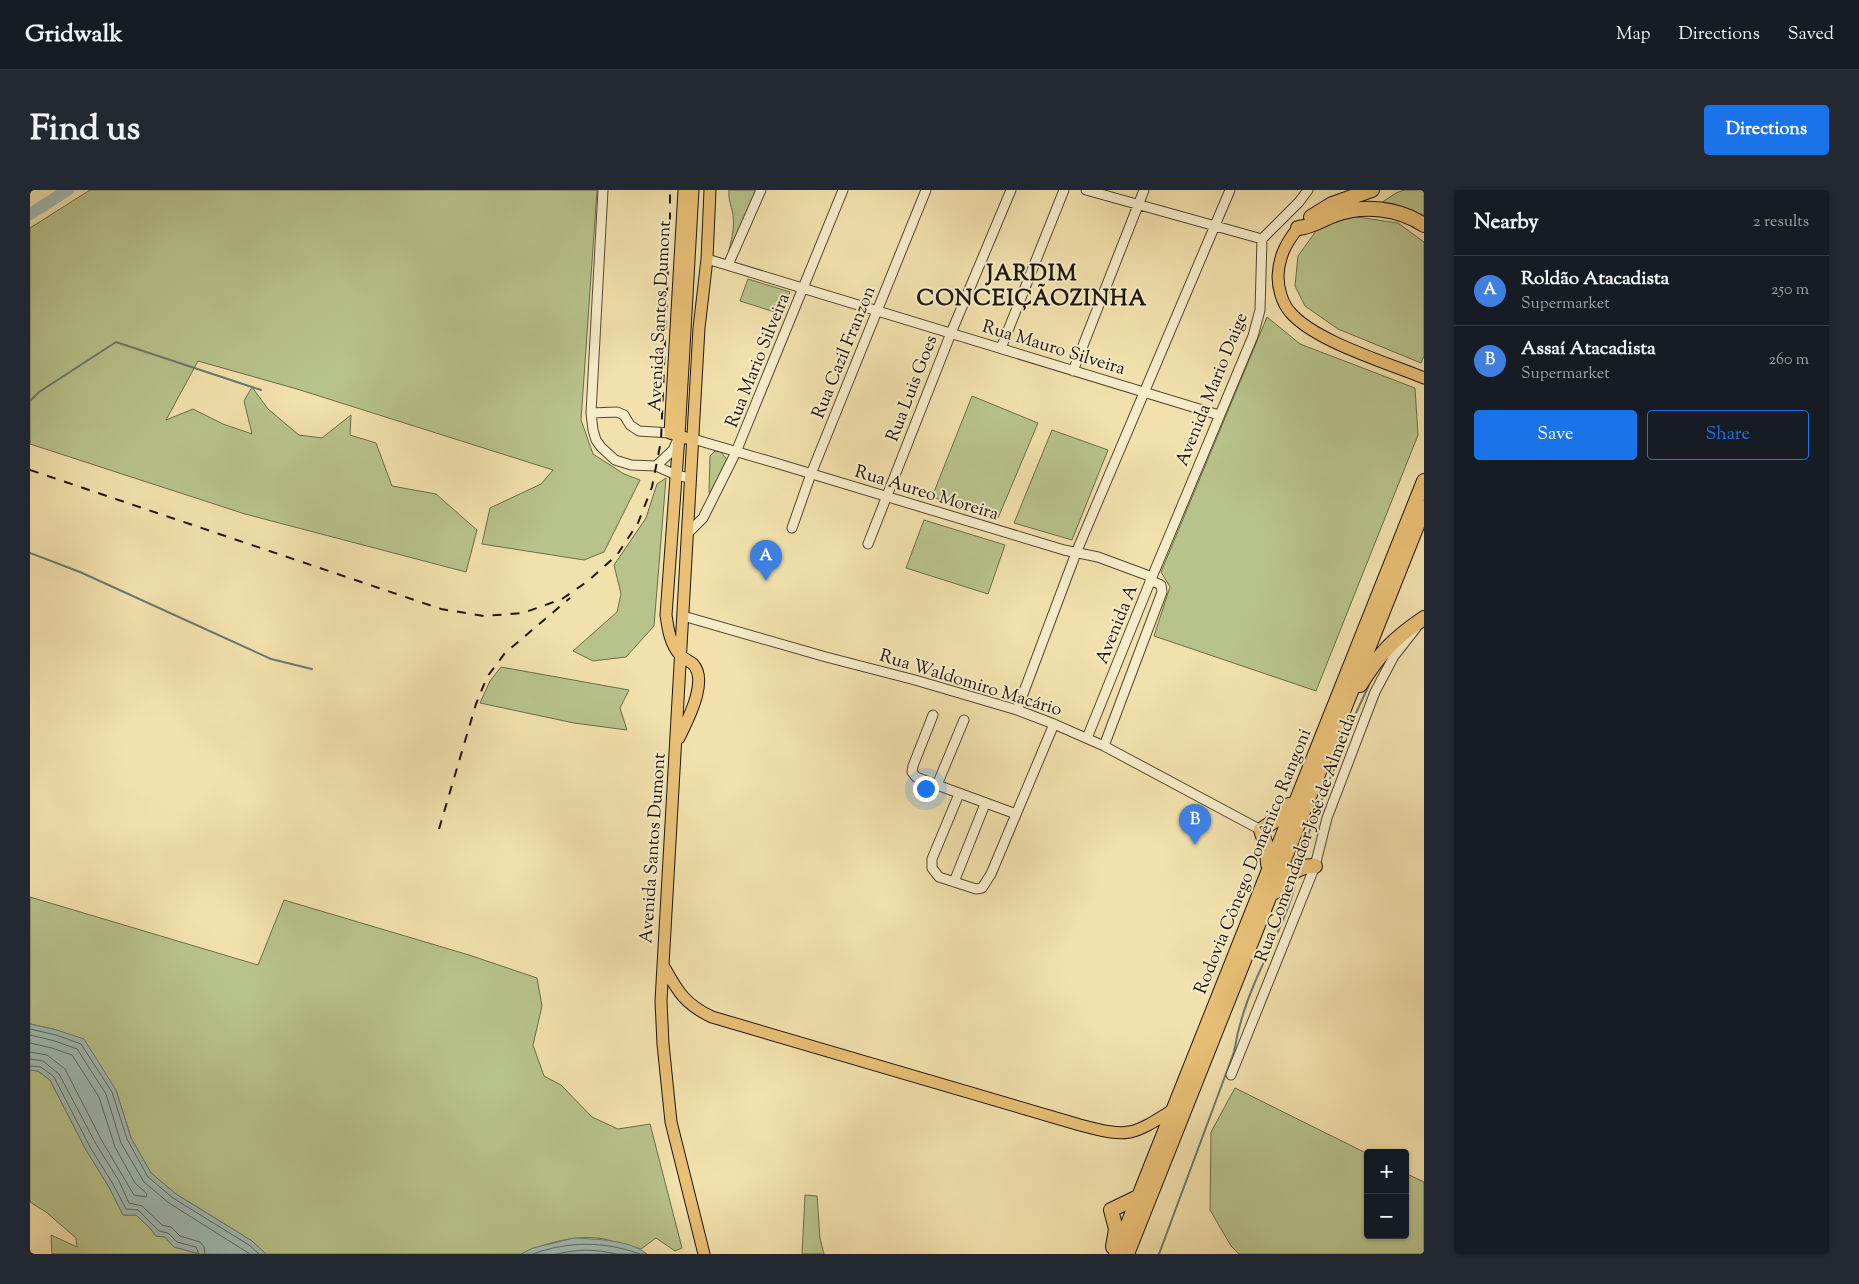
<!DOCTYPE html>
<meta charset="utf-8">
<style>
body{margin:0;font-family:"Sorts Mill Goudy",serif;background:#242831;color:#f1f3f6}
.controls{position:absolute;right:15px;bottom:15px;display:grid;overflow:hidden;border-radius:5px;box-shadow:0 1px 4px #0004}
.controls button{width:45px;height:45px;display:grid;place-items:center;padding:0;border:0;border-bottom:1px solid #363941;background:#171b24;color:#f1f3f6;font:25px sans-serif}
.you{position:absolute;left:895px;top:598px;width:18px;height:18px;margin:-12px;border:4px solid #fff;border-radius:50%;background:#1a73e8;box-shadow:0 0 0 8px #1a73e833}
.badge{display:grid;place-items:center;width:32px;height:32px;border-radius:50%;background:#1a73e8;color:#fff;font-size:16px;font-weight:700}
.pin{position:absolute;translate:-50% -41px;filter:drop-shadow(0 1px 2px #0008)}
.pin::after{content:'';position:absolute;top:26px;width:18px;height:15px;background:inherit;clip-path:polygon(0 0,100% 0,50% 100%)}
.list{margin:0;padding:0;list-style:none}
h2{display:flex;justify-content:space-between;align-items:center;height:65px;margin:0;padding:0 20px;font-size:21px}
h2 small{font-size:16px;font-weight:400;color:#9ea1a6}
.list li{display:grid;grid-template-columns:32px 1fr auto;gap:15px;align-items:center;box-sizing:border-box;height:70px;padding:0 20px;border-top:1px solid #363941}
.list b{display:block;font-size:19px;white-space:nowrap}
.list p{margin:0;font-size:16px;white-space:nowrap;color:#9ea1a6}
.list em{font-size:16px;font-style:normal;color:#9ea1a6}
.actions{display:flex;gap:10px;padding:15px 20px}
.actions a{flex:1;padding:11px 0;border:1px solid #1a73e8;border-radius:5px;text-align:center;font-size:18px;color:#1a73e8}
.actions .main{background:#1a73e8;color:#fff}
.map{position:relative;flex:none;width:1394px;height:1064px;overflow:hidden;border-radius:5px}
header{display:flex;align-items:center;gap:30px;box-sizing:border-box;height:70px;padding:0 25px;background:#171b24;border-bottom:1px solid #363941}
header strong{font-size:24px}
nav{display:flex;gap:28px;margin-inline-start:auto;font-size:18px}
.intro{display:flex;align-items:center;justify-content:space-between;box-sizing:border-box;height:120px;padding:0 30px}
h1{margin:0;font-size:35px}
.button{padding:12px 22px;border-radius:5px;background:#1a73e8;color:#fff;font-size:18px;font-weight:700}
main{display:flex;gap:30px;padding:0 30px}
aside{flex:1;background:#171b24;border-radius:5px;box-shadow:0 1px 4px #0004}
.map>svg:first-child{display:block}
.green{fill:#b8c38b;stroke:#6a6c4c}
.water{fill:#a0bbb5;stroke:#6b7971}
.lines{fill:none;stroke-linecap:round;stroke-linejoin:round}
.shore{stroke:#5e6860;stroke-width:1}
.stream{stroke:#6b7971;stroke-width:2}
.river{stroke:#a0bbb5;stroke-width:12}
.minor-casing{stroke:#524834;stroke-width:11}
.major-casing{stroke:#1c150c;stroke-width:13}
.highway-casing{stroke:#1c150c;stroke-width:16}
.minor{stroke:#f7ecca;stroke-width:9}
.major{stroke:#e9c076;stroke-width:11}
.highway{stroke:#e9c076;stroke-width:14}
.rail{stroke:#1c150c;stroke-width:2;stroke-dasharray:9 9;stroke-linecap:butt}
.labels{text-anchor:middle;stroke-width:4;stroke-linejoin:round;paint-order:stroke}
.street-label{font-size:18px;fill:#1c150c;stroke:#f7ecca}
.district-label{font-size:22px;font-weight:bold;letter-spacing:1px;fill:#1c150c;stroke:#f7ecca}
</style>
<header>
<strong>Gridwalk</strong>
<nav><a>Map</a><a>Directions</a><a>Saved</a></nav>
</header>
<div class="intro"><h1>Find us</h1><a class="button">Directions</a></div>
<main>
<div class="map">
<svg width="1394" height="1064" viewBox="0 0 1394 1064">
<rect width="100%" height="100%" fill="#f2e1ad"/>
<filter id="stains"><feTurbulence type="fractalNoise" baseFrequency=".004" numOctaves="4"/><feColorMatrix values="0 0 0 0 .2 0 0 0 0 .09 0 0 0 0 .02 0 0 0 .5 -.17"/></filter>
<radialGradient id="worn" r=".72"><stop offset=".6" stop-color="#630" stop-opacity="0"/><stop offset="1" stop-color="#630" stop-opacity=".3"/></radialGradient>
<!-- green -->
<path class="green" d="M60 0H567L551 230 563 264 594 284 610 290 574 362 554 370 452 354 460 318 511 294 523 280 267 199 168 171 136 230 163 219 193 234 222 244 214 211 222 197 238 219 269 245 292 248 321 225 320 245 346 253 362 296 406 304 447 340 436 382 215 324 0 254V38Z
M699 0H726L700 65 698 64C701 52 705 37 703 24 701 15 698 9 699 0Z
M1374 0H1394V31L1373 17 1351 13 1366 3Z
M1321 26 1368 33 1394 52V166L1391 173 1308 139 1275 116 1265 96 1268 66 1286 41Z
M718 89 760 102 751 124 710 111Z
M1237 127 1270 154 1385 198 1388 245 1286 501 1124 446 1140 397 1131 382Z
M942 206 1008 233 968 328 902 307Z
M1022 240 1078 260 1042 350 984 333Z
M685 261 691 262 698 271 681 306 679 302 680 266Z
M636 288 624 436 596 467 563 471 543 461 587 422 591 404 584 375 616 328 627 294Z
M894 330 975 355 958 404 876 378Z
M471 477 599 500 590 518 597 540 544 533 450 513 460 491Z
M0 707 228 775 254 710 439 765 507 788 512 816 503 855 514 886 531 895 562 927 588 939 620 934 652 1058 645 1061 626 1048 611 1059C599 1056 586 1052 574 1049 547 1044 515 1053 491 1064H236L222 1051 146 1004 121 983 101 948 86 900 27 840 0 834Z
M0 880 8 881 20 890 56 960 79 997 93 1025H106L119 1037 126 1046 135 1047 144 1057 170 1064H22L21 1045 47 1057 46 1048 16 1022 0 1012Z
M1205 898 1338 964V1045H1375V983L1394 992V1064H1209L1201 1056 1180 1020 1181 942Z
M775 1005 787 1006 790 1048 794 1064H772Z"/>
<!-- water -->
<path class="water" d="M0 834 27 840 54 849 86 900 101 948 121 983 146 1004 222 1051 236 1064H170L144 1057 135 1047 126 1046 119 1037 106 1025H93L79 997 56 960 20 890 8 881 0 880Z
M544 1048C565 1049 601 1050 617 1064H491L503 1058Z"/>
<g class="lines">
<!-- shore -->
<path class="shore" d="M0 839 26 845 51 854 82 902 97 949 118 987 143 1008 219 1055 229 1064
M0 845 25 851 47 859 76 904 91 953 114 992 139 1013 220 1064
M0 853 22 858 42 865 69 907 85 957 105 993 117 1004 116 1007 104 1005 72 951 35 879 17 865 0 862
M0 869 13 871 29 884 66 954 89 991 99 1013 112 1016 132 1035 141 1037 150 1046 170 1052 174 1057 175 1064
M0 876 11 877 24 887 60 957 83 994 96 1019 108 1020 129 1041 138 1043 147 1052 166 1057 169 1064
M503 1064C538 1051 574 1051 610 1064
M527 1064C548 1059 565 1059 586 1064"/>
<!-- stream -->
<path class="stream" d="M0 211 9 202 86 152 231 200
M0 363 50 382 241 469 282 479
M1264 676V674L1269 668 1326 523 1339 495
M1129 1064 1204 862C1208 837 1215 815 1225 792 1233 772 1268 705 1265 688"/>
<!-- river -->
<path class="river" d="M0 24 38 0"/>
<!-- minor casing -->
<g class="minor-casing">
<path id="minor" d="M573 0 561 223 563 240 566 250 571 257 585 270 601 275 626 276 646 285 660 288
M1056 0 1232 49
M677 69 1189 225
M698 75 731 0
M971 158 1034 0
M1043 181 1114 0
M561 223 587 222 594 225 600 235 609 241 640 243
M663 249 749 274 1034 360 1068 367 1122 387
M626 276 643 260 648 249
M762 338 781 284 896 0
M657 344 673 328 706 262 813 0
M838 354 921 143 981 0
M653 426 796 467 885 490 987 520 1024 534 1074 556 1231 640
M987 520 1046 363 1200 0
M903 525 883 576 882 582 886 587 907 595
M934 530 907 595 986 624
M1057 548 1122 387 1223 146 1230 120 1232 49 1269 12 1278 0
M1074 556 1132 402 1131 395 1120 390
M929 604 902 669V678L909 687 946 699 952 698 961 684 1024 534
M924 692 955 614
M1201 885 1285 676 1297 628 1345 502 1364 466 1386 438"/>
</g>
<!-- major casing -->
<g class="major-casing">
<path id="major" d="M654 0 640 243 656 248
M1268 38C1256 53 1249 66 1248 86 1248 98 1252 113 1260 122 1284 151 1358 173 1394 188
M649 548C657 531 679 491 663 474 659 471 654 469 650 465 640 454 638 439 636 425L649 246 663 0
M633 775C647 800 654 814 682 827L1050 935C1099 948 1102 946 1144 919
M674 1064 641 932 633 854 631 811 669 138 677 69 680 0"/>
</g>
<!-- highway casing -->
<g class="highway-casing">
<path id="highway" d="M1281 27 1302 14 1342 0
M1268 38C1282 37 1292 29 1304 25 1333 14 1369 18 1394 35
M1330 495C1350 463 1363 449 1394 428
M1238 674 1237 658 1231 640 1250 627 1259 615
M1245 702C1256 688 1266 675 1285 676
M1083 1057 1086 1039 1081 1020 1110 1006
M1086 1064 1394 291
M1097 1064 1394 318"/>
</g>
<!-- minor -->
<use href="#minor" class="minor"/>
<!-- major -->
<use href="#major" class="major"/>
<!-- highway -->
<use href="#highway" class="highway"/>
<!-- rail -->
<path class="rail" d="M0 280 411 419 454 426 493 423 532 409 558 391 587 365 608 333 622 297 631 251 640 26V0
M409 639 446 514 457 487 475 463 540 408"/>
</g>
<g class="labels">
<!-- street labels -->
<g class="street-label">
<text transform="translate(629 126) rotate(-87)" y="6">Avenida Santos Dumont</text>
<text transform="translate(1024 157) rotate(17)" y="6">Rua Mauro Silveira</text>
<text transform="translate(813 162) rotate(-68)" y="6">Rua Cazil Franzon</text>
<text transform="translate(727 170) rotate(-68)" y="6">Rua Mario Silveira</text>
<text transform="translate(881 198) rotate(-69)" y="6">Rua Luis Goes</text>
<text transform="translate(1181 199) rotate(-68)" y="6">Avenida Mario Daige</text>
<text transform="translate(897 302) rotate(17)" y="6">Rua Aureo Moreira</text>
<text transform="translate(1086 434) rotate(-68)" y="6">Avenida A</text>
<text transform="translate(941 492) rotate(17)" y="6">Rua Waldomiro Macário</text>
<text transform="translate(1275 647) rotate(-70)" y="6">Rua Comendador José de Almeida</text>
<text transform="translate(622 658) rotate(-86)" y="6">Avenida Santos Dumont</text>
<text transform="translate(1222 671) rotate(-68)" y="6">Rodovia Cônego Domênico Rangoni</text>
</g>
<!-- district labels -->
<g class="district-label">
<text x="1002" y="90">JARDIM<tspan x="1002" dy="25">CONCEIÇÃOZINHA</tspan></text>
</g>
</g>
<rect width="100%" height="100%" filter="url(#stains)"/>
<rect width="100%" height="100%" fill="url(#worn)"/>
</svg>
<div class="controls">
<button>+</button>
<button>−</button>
</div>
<div class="you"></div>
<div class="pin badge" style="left:736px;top:391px;background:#3f7fe0">A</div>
<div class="pin badge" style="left:1165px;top:655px;background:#3f7fe0">B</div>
</div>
<aside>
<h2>Nearby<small>2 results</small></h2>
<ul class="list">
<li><span class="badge" style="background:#3f7fe0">A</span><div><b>Roldão Atacadista</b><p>Supermarket</p></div><em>250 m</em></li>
<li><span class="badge" style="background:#3f7fe0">B</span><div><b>Assaí Atacadista</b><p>Supermarket</p></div><em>260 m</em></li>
</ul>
<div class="actions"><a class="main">Save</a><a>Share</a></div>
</aside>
</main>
